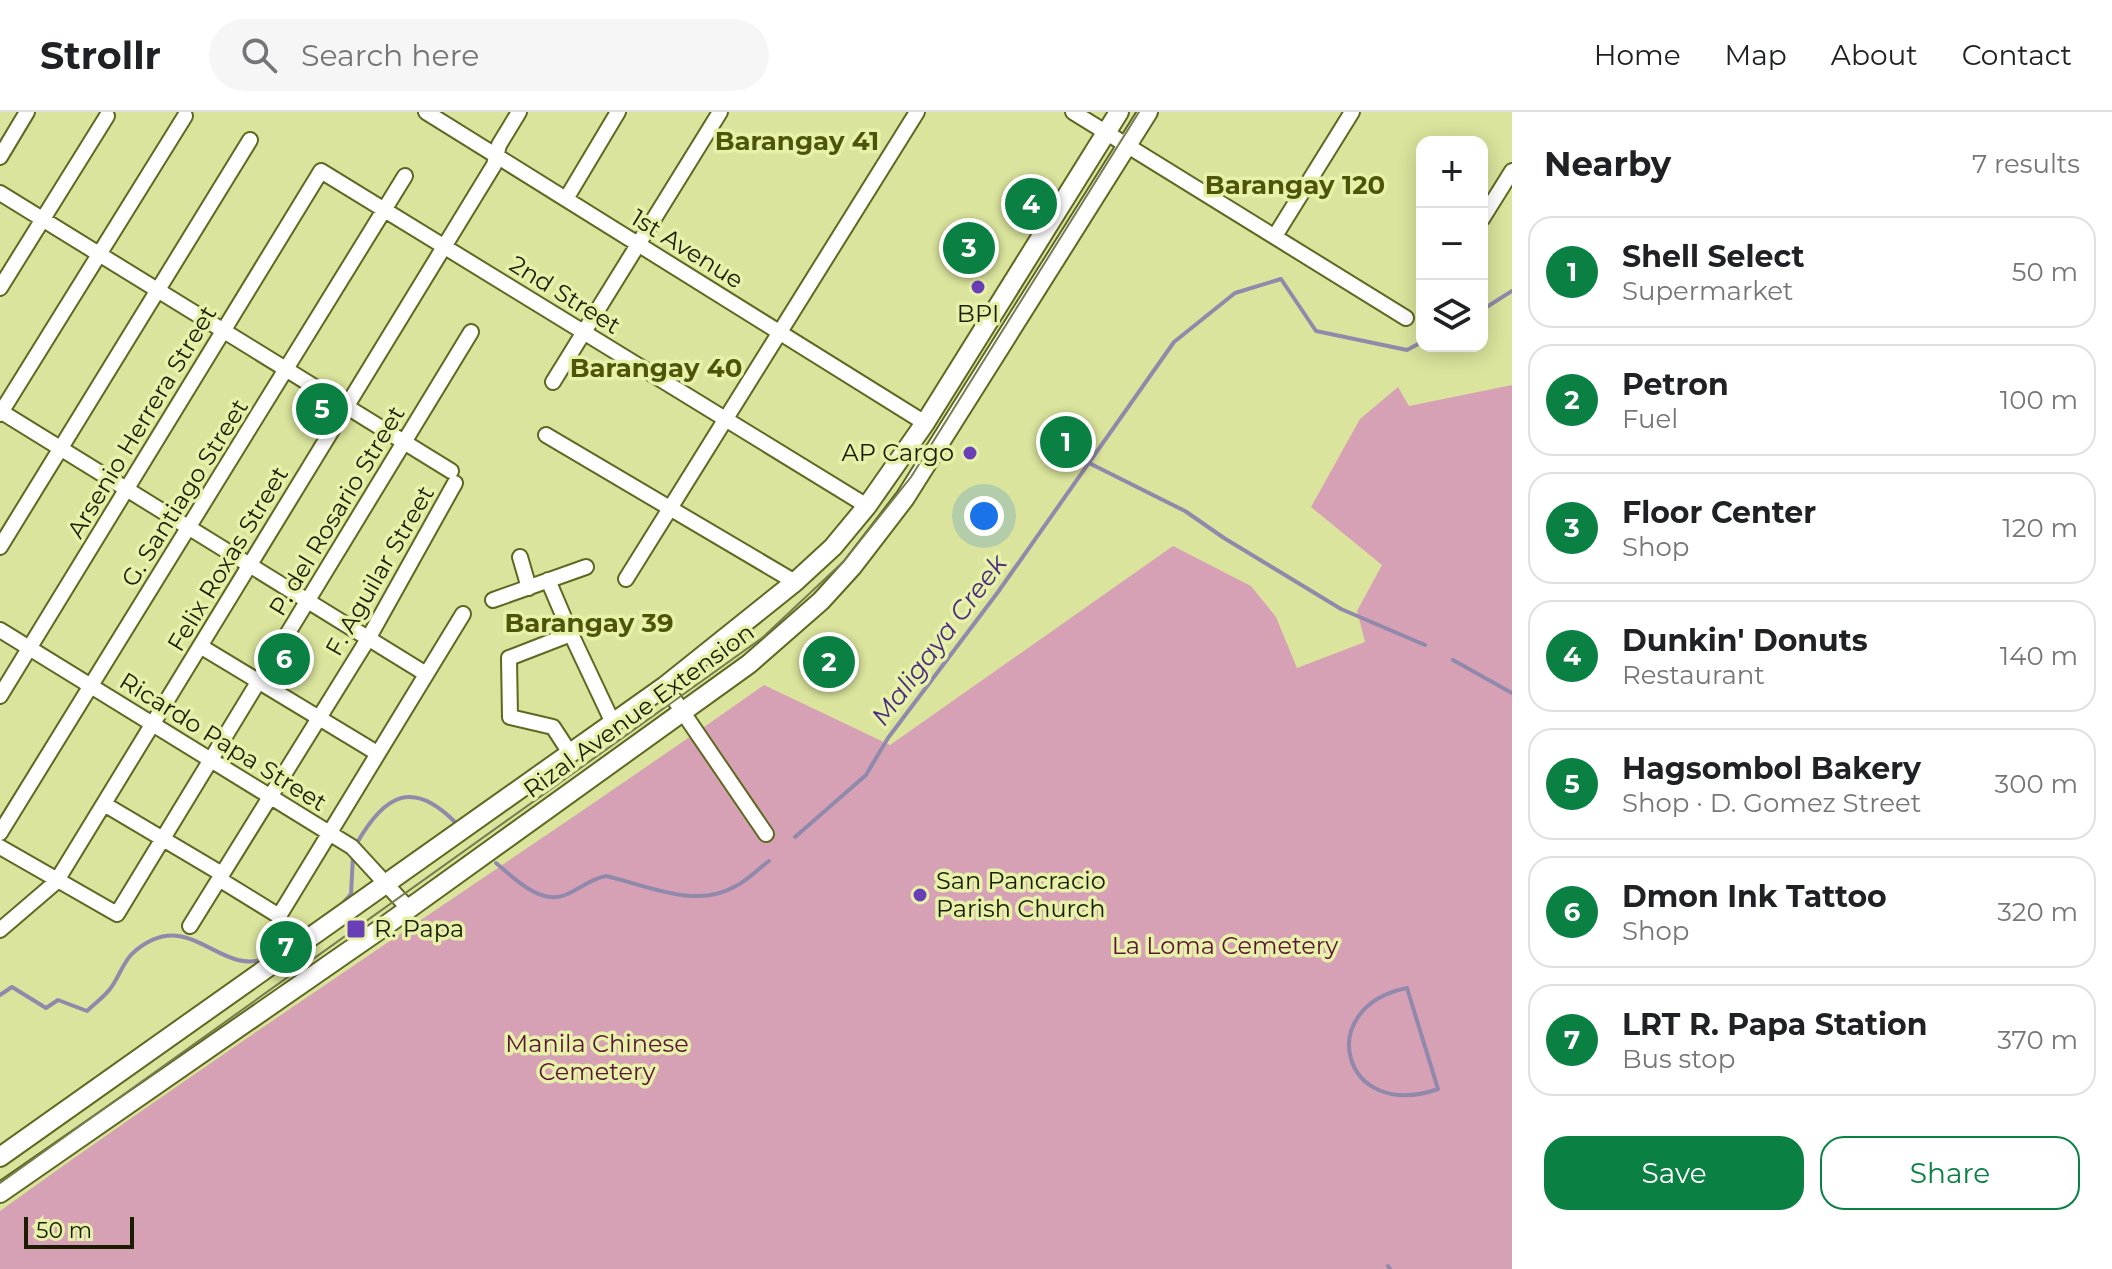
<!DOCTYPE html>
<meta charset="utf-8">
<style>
body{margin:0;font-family:Montserrat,sans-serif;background:#f6f6f6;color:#202124}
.controls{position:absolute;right:24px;top:24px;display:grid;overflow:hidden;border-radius:16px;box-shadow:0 4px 20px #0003}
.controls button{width:72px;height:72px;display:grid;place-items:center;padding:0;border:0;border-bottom:2px solid #e0e0e0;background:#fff;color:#202124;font:40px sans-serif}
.scale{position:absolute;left:24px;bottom:20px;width:110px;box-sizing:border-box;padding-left:8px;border:4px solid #1a1d02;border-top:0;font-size:22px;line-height:28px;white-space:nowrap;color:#1a1d02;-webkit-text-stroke:6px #e7f1a9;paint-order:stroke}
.you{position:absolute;left:984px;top:404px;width:28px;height:28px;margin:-20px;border:6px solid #fff;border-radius:50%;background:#1a73e8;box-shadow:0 0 0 12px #1a73e833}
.badge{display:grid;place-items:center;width:52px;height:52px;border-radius:50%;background:#0b8043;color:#fff;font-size:26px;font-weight:700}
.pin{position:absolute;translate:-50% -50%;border:4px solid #fff;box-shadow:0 2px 8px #0006}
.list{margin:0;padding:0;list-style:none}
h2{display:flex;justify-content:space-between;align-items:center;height:104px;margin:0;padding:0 32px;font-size:34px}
h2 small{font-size:26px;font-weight:400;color:#757577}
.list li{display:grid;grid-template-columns:52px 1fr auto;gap:24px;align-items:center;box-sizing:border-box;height:112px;margin:0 16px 16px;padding:0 16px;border:2px solid #e0e0e0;border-radius:24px}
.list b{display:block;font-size:30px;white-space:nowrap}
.list p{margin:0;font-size:26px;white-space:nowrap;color:#757577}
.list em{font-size:26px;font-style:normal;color:#757577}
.actions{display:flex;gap:16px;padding:24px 32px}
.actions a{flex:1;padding:18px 0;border:2px solid #0b8043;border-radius:24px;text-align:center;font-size:28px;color:#0b8043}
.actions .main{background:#0b8043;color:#fff}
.icon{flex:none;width:44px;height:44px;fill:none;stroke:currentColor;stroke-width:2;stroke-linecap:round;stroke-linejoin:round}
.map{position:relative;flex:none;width:1512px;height:1157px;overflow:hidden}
header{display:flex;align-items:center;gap:48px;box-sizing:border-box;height:112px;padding:0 40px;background:#fff;border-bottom:2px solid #e0e0e0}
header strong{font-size:38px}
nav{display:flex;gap:44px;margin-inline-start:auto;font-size:28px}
.search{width:560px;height:72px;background:#f6f6f6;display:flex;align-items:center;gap:20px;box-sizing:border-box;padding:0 28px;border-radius:44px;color:#757577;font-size:30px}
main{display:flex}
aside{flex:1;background:#fff}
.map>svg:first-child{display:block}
.green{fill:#d7a1b5}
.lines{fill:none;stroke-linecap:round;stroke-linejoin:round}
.stream{stroke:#9189ab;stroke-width:4}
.minor-casing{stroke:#606721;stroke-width:18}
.major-casing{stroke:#606721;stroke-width:22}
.minor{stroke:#fff;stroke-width:14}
.major{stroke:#fff;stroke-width:18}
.tram{stroke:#767c4c;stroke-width:2}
.poi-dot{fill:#693fb8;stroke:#e7f1a9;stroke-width:3}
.labels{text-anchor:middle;stroke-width:7;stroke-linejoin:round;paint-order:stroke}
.street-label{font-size:24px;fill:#1a1d02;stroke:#e7f1a9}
.poi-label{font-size:24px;fill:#1a1d02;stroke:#e7f1a9;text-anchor:start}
.park-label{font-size:24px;fill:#5c1337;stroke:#e7f1a9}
.neighbourhood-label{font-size:26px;font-weight:bold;fill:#4f5508;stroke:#e7f1a9}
.water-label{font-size:26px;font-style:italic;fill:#492b81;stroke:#e7f1a9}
</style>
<header>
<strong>Strollr</strong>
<div class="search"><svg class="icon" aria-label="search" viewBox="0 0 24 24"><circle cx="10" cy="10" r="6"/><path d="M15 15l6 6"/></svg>Search here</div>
<nav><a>Home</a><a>Map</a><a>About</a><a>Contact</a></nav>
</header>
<main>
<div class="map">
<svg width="1512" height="1157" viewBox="0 0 1512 1157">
<rect width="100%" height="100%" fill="#dae49c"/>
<!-- green -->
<path class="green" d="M1512 273V1157H0V1099C251 918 511 751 764 573L890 633 1173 434 1251 474 1276 505 1297 556 1365 530 1357 499 1382 453 1311 395 1360 307 1398 275 1409 294Z"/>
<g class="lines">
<!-- stream -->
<path class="stream" d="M1482 198 1512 179
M1089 351 1185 399 1224 426 1341 497 1425 533
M1453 548 1512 581
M795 725 866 663 888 626 998 480 1174 230 1235 181 1281 167 1316 219 1407 238 1422 230
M357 731C385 682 413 667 456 711
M496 751C514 766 540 793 565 783 580 777 590 767 606 764 646 773 695 797 734 775 747 769 758 757 769 749
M342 792 351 782 353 744
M1407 876 1438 977C1342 1011 1312 895 1407 876Z
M0 883 12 875 46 896 58 888 87 899C94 892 104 885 110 877 119 866 123 849 134 840 189 792 219 866 267 846
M1388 1154 1390 1157"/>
<!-- minor casing -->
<g class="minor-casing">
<path id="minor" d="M426 0 925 311
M1073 0 1406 206
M0 45 27 0
M0 81 451 359
M566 87 618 0
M1482 107 1512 59
M1275 124 1352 0
M0 176 107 4
M553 270 720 0
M0 299 426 562
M0 302 185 4
M546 323 795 470
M0 435 250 28
M520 445 529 476
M626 467 917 0
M548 468 571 522
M493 488 586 455
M0 518 352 735 409 797
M200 534 377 641
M665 574 766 722
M0 584 321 59 867 394
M570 641 553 615 510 605 509 546 571 522 613 611
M104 692 222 762
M0 721 405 64
M0 735 117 802 471 220
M219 767 279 804 463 502
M190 814 368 527 455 371
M0 818 56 770 494 53 499 33 519 0"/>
</g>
<!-- major casing -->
<g class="major-casing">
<path id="major" d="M0 1045 665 574 795 470 833 435 867 394 925 311 1119 0
M0 1081 382 816 749 552 821 489 852 455 905 386 1148 0"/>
</g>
<!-- minor -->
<use href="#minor" class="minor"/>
<!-- major -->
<use href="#major" class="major"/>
<!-- tram -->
<path class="tram" d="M0 1071 762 526 843 450 911 365 1139 0"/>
</g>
<!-- markers -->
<g class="poi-dot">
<circle cx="978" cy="175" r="8"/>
<circle cx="970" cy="341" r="8"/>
<circle cx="920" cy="783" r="8"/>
<rect x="346" y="807" width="20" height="20" rx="4"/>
</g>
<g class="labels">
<!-- street labels -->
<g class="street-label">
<text transform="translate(687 137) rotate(32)" y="8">1st Avenue</text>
<text transform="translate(565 183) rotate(32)" y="8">2nd Street</text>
<text transform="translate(142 310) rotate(-59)" y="8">Arsenio Herrera Street</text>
<text transform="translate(185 381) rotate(-58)" y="8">G. Santiago Street</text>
<text transform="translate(337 399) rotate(-59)" y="8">P. del Rosario Street</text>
<text transform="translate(228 447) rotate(-59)" y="8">Felix Roxas Street</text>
<text transform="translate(380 459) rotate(-60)" y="8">F. Aguilar Street</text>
<text transform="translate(639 599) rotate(-36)" y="8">Rizal Avenue Extension</text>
<text transform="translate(223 630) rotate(32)" y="8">Ricardo Papa Street</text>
</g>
<!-- poi labels -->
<g class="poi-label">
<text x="978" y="210" text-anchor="middle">BPI</text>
<text x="954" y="349" text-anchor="end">AP Cargo</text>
<text x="936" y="777">San Pancracio<tspan x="936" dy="28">Parish Church</tspan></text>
<text x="374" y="825">R. Papa</text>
</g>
<!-- park labels -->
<g class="park-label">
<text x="1225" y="842">La Loma Cemetery</text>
<text x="597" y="940">Manila Chinese<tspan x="597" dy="28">Cemetery</tspan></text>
</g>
<!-- neighbourhood labels -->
<g class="neighbourhood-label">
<text x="797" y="38">Barangay 41</text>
<text x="1295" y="82">Barangay 120</text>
<text x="656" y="265">Barangay 40</text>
<text x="589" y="520">Barangay 39</text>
</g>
<!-- water labels -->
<g class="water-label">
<text transform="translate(939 528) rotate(-53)" y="9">Maligaya Creek</text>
</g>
</g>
</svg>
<div class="controls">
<button>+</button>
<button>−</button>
<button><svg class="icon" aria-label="layers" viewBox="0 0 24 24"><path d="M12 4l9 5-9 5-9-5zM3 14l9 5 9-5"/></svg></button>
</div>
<div class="scale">50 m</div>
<div class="you"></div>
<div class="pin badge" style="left:1066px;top:330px">1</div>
<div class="pin badge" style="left:829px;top:550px">2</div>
<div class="pin badge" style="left:969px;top:136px">3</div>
<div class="pin badge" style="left:1031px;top:92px">4</div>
<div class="pin badge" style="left:322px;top:297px">5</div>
<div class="pin badge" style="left:284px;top:547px">6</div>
<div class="pin badge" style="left:286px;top:835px">7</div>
</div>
<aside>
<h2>Nearby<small>7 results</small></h2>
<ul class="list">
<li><span class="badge">1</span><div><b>Shell Select</b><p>Supermarket</p></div><em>50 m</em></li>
<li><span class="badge">2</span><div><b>Petron</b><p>Fuel</p></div><em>100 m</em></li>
<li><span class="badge">3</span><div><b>Floor Center</b><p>Shop</p></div><em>120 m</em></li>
<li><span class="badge">4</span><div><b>Dunkin' Donuts</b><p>Restaurant</p></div><em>140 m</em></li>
<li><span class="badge">5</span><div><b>Hagsombol Bakery</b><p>Shop · D. Gomez Street</p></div><em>300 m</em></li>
<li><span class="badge">6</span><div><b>Dmon Ink Tattoo</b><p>Shop</p></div><em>320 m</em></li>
<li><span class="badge">7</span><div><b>LRT R. Papa Station</b><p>Bus stop</p></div><em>370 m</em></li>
</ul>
<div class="actions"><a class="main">Save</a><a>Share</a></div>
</aside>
</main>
